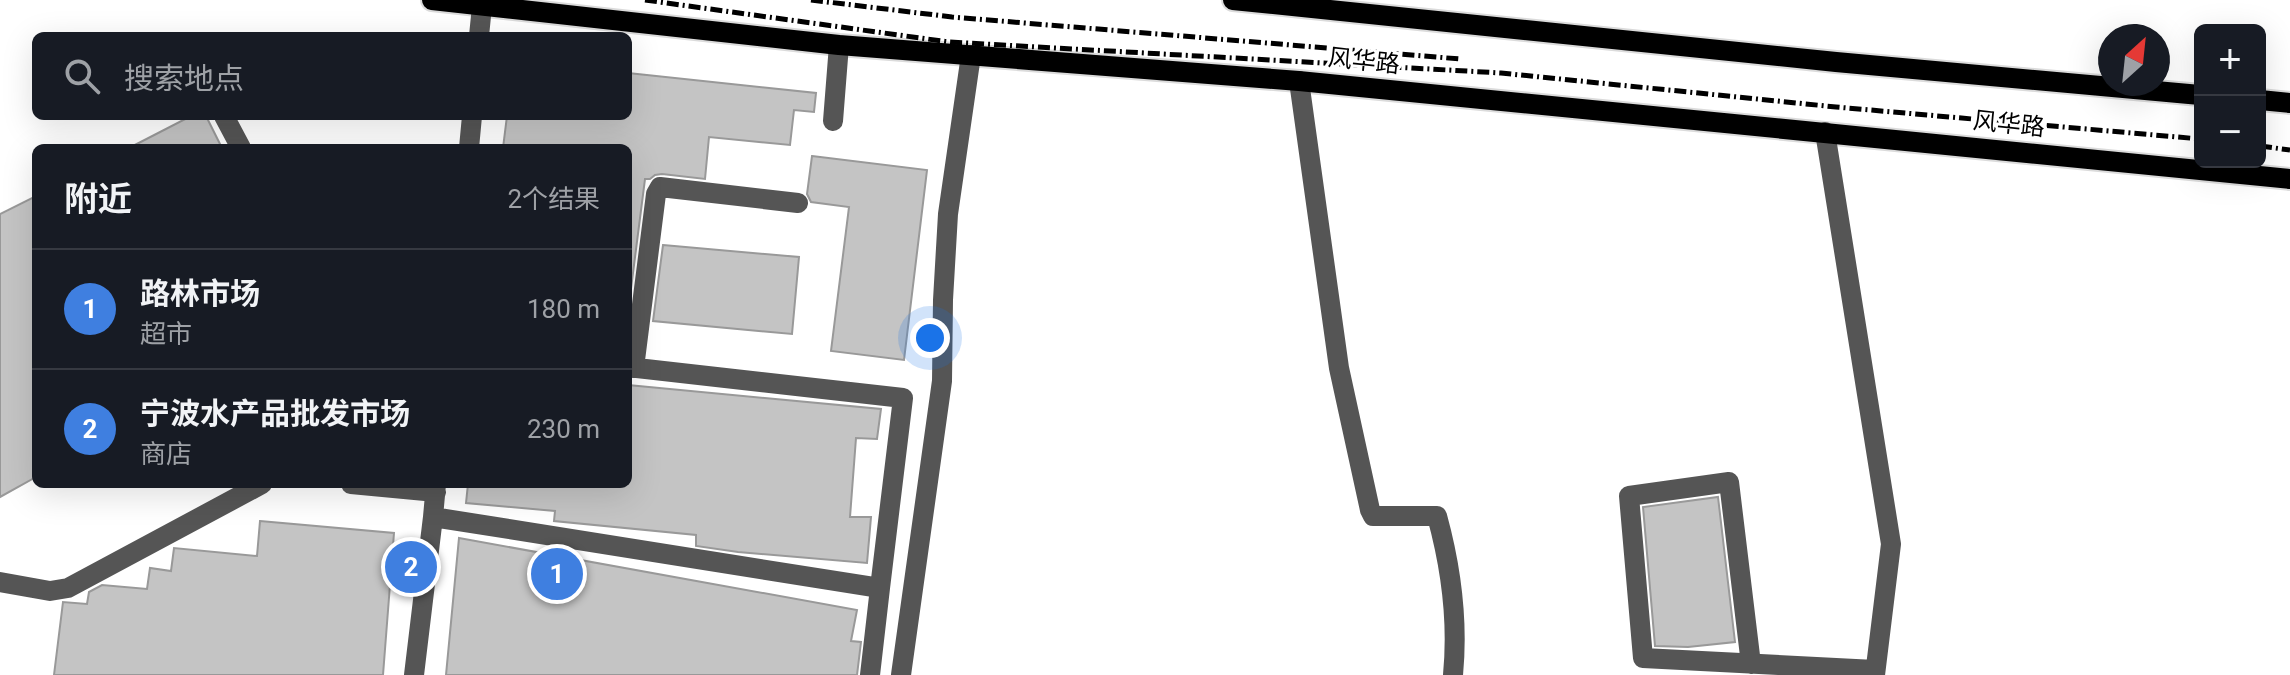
<!DOCTYPE html>
<html lang="zh">
<meta charset="utf-8">
<style>
body{margin:0;font-family:Roboto,"Noto Sans SC",sans-serif;background:#20242c;color:#f1f3f6}
.controls{position:absolute;right:24px;top:24px;display:grid;overflow:hidden;border-radius:12px;box-shadow:0 8px 32px #0002}
.controls button{width:72px;height:72px;display:grid;place-items:center;padding:0;border:0;border-bottom:2px solid #363941;background:#171b24;color:#f1f3f6;font:40px sans-serif}
.compass{position:absolute;left:2098px;top:24px;width:72px;height:72px;border-radius:50%;background:#171b24;box-shadow:0 8px 32px #0002;rotate:27deg}
.you{position:absolute;left:930px;top:338px;width:28px;height:28px;margin:-20px;border:6px solid #fff;border-radius:50%;background:#1a73e8;box-shadow:0 0 0 12px #1a73e833}
.badge{display:grid;place-items:center;width:52px;height:52px;border-radius:50%;background:#858687;color:#fff;font-size:26px;font-weight:700}
.pin{position:absolute;translate:-50% -50%;border:4px solid #fff;box-shadow:0 2px 8px #0006}
.list{margin:0;padding:0;list-style:none}
h2{display:flex;justify-content:space-between;align-items:center;height:104px;margin:0;padding:0 32px;font-size:34px}
h2 small{font-size:26px;font-weight:400;color:#9ea1a6}
.list li{display:grid;grid-template-columns:52px 1fr auto;gap:24px;align-items:center;box-sizing:border-box;height:120px;padding:0 32px;border-top:2px solid #363941}
.list b{display:block;font-size:30px;white-space:nowrap}
.list p{margin:0;font-size:26px;white-space:nowrap;color:#9ea1a6}
.list em{font-size:26px;font-style:normal;color:#9ea1a6}
.icon{flex:none;width:44px;height:44px;fill:none;stroke:currentColor;stroke-width:2;stroke-linecap:round;stroke-linejoin:round}
.map{position:relative;flex:none;width:2290px;height:675px;overflow:hidden}
.search{position:absolute;background:#171b24;box-shadow:0 8px 32px #0002;left:32px;top:32px;width:600px;height:88px;display:flex;align-items:center;gap:20px;box-sizing:border-box;padding:0 28px;border-radius:12px;color:#9ea1a6;font-size:30px}
.panel{position:absolute;background:#171b24;box-shadow:0 8px 32px #0002;left:32px;top:144px;width:600px;height:344px;border-radius:12px}
.map>svg:first-child{display:block}
.building{fill:#c4c4c4;stroke:#999;stroke-width:2}
.lines{fill:none;stroke-linecap:round;stroke-linejoin:round}
.major-casing{stroke:#dbdbdb;stroke-width:24}
.minor{stroke:#555;stroke-width:20}
.major{stroke:#000;stroke-width:20}
.rail{stroke:#000;stroke-width:5;stroke-dasharray:12 4 2 4;stroke-linecap:butt}
.labels{text-anchor:middle;stroke-width:6;stroke-linejoin:round;paint-order:stroke}
.street-label{font-size:24px;fill:#000;stroke:#fff}
</style>
<div class="map">
<svg width="2290" height="675" viewBox="0 0 2290 675">
<rect width="100%" height="100%" fill="#fff"/>
<!-- building -->
<path class="building" d="M628 73 816 93 814 112 794 110 790 145 709 137 705 179 662 174 655 175 650 179H645L628 312V148H503L507 116H628Z
M191 116H206L222 148H129Z
M812 156 927 170 904 360 831 351 849 207 811 202 807 194Z
M36 196V477L0 497V214Z
M663 245 799 257 792 334 653 321Z
M628 385 881 409 877 439 856 438 850 517H871L867 563 738 552 696 546V535L554 521 555 511 466 503 468 484H628Z
M1718 497 1735 642 1688 647 1655 646 1643 507Z
M260 521 394 533 383 675H54L63 602 87 604 89 592 102 585 147 589 150 568 171 571 174 548 257 556Z
M459 538 857 610 851 641 861 642 857 675H446Z"/>
<g class="lines">
<!-- major casing -->
<g class="major-casing">
<path id="major" d="M432 0 839 45 1299 81 2290 179
M1233 0 1836 62 2200 95
M2260 100 2290 103"/>
</g>
<!-- minor -->
<path class="minor" d="M479 36 482 6
M1299 81 1339 368 1370 510 1373 516H1437C1451 567 1458 623 1453 675
M224 116 241 148
M833 121 839 45
M1825 132 1891 544 1875 675
M469 148 472 116
M634 368 656 194 660 187 798 203
M351 484 436 492
M436 484 433 517 880 588 903 398 628 367
M0 582 50 591 68 588 262 484
M1751 664 1729 482 1629 496 1643 658 1875 670
M414 675 433 517
M870 675 880 588
M901 675 942 381 943 300 948 214 971 55"/>
<!-- major -->
<use href="#major" class="major"/>
<!-- rail -->
<path class="rail" d="M645 0 949 42 1501 73 1836 107 2200 139
M811 0 952 17 1460 59
M2260 146 2290 150"/>
</g>
<g class="labels">
<!-- street labels -->
<g class="street-label">
<text transform="translate(1364 61) rotate(6)" y="8">风华路</text>
<text transform="translate(2009 124) rotate(6)" y="8">风华路</text>
</g>
</g>
</svg>
<div class="controls">
<button>+</button>
<button>−</button>
</div>
<svg class="compass" viewBox="-18 -18 36 36"><path d="M0-13l5 13h-10z" fill="#e53935"/><path d="M0 13l5-13h-10z" fill="#9ea1a6"/></svg>
<div class="you"></div>
<div class="pin badge" style="left:557px;top:574px;background:#3f7fe0">1</div>
<div class="pin badge" style="left:411px;top:567px;background:#3f7fe0">2</div>
<div class="search"><svg class="icon" aria-label="search" viewBox="0 0 24 24"><circle cx="10" cy="10" r="6"/><path d="M15 15l6 6"/></svg>搜索地点</div>
<section class="panel">
<h2>附近<small>2个结果</small></h2>
<ul class="list">
<li><span class="badge" style="background:#3f7fe0">1</span><div><b>路林市场</b><p>超市</p></div><em>180 m</em></li>
<li><span class="badge" style="background:#3f7fe0">2</span><div><b>宁波水产品批发市场</b><p>商店</p></div><em>230 m</em></li>
</ul>
</section>
</div>
